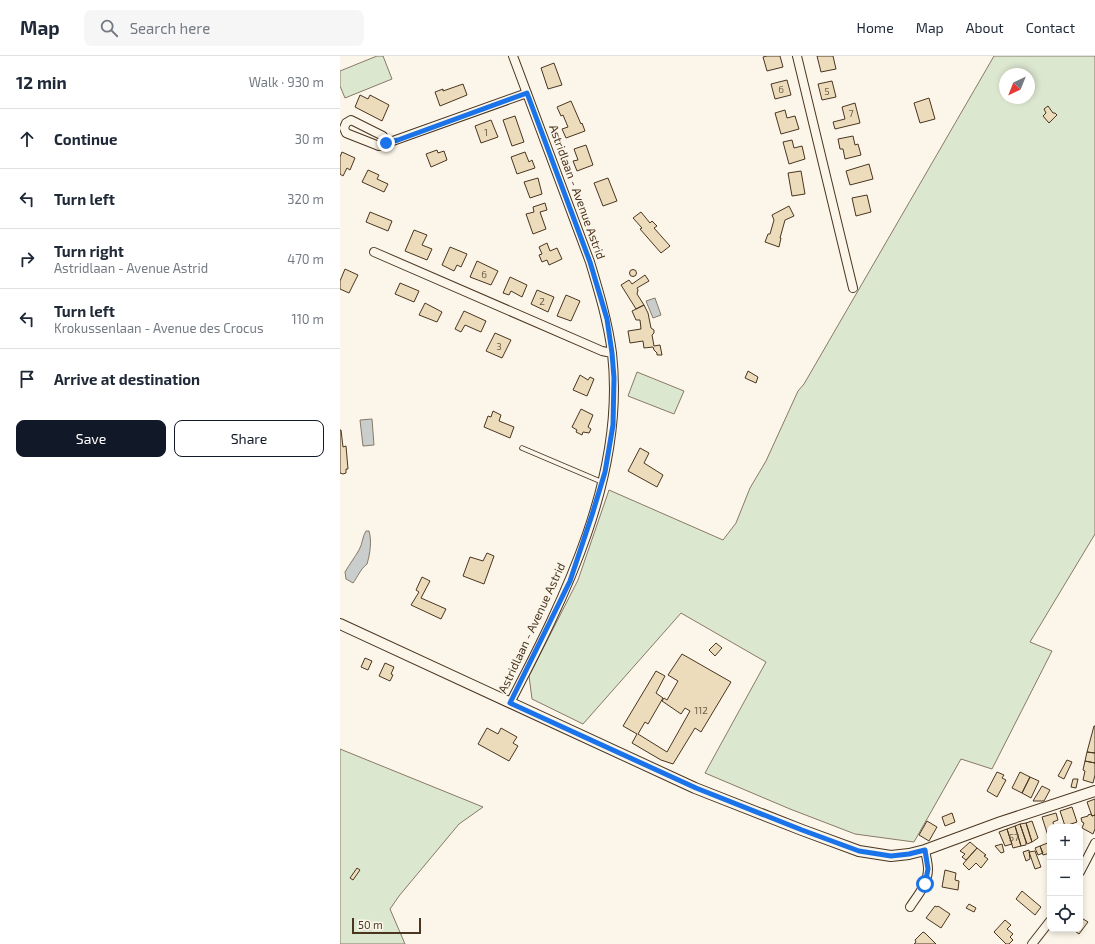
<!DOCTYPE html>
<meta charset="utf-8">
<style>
body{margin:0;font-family:"Exo 2",sans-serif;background:#f6f6f7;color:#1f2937}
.controls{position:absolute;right:12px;bottom:12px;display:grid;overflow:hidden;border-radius:8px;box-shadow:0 2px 6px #0003}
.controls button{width:36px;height:36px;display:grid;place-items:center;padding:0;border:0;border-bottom:1px solid #e0e1e3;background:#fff;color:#1f2937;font:20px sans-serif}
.compass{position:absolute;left:659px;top:12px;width:36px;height:36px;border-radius:50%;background:#fff;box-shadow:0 2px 6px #0003;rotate:223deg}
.scale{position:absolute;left:12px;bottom:10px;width:69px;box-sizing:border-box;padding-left:4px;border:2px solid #4a3520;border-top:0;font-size:11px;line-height:14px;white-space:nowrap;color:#4a3520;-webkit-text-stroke:3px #fbf6e9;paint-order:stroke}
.stop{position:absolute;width:12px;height:12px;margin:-9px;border:3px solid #1a73e8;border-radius:50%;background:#fff}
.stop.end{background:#1a73e8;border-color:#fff;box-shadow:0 1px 4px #0008}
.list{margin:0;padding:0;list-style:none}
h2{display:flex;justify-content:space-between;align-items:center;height:52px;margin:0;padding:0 16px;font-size:17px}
h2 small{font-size:13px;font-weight:400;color:#747a83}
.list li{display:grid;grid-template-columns:26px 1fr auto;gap:12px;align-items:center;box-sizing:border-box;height:60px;padding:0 16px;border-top:1px solid #e0e1e3}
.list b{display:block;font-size:15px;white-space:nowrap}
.list p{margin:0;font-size:13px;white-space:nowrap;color:#747a83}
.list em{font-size:13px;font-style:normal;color:#747a83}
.actions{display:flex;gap:8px;padding:12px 16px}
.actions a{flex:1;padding:9px 0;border:1px solid #111827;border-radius:8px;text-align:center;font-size:14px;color:#111827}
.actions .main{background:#111827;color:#fff}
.icon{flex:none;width:22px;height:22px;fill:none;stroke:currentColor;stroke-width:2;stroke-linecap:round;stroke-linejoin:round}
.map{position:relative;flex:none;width:755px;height:888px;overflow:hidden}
header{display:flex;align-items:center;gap:24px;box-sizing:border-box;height:56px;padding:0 20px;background:#fff;border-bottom:1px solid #e0e1e3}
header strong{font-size:19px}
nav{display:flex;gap:22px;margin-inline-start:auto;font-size:14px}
.search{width:280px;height:36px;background:#f6f6f7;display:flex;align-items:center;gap:10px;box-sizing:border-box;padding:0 14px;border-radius:8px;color:#747a83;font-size:15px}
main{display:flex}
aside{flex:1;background:#fff}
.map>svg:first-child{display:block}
.green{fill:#dce7d0;stroke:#887966;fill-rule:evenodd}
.water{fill:#c9cecd;stroke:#887966}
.building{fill:#ecdcbc;stroke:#4a3520}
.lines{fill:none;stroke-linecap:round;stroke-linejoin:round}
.service-casing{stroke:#4a3520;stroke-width:5.5}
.minor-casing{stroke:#4a3520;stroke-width:10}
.tertiary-casing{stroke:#4a3520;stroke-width:12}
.service{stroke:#fbf6e9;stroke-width:4}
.minor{stroke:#fbf6e9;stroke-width:8}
.tertiary{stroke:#fbf6e9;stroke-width:10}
.route{stroke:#1a73e8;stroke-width:5}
.labels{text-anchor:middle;stroke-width:3;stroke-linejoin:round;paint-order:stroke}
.number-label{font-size:10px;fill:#725f47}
.street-label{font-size:12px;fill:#4a3520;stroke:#fbf6e9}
</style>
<header>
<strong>Map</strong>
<div class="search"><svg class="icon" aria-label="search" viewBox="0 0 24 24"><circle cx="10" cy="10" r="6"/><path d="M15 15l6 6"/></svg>Search here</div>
<nav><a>Home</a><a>Map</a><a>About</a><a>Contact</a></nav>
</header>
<main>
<aside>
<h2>12 min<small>Walk · 930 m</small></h2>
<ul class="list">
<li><svg class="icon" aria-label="ahead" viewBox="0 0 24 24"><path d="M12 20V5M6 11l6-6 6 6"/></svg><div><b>Continue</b></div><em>30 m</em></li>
<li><svg class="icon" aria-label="left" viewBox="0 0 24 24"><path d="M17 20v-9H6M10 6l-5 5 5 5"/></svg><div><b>Turn left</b></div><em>320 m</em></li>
<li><svg class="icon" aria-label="right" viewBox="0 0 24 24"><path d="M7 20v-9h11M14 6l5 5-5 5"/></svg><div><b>Turn right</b><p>Astridlaan - Avenue Astrid</p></div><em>470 m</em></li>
<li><svg class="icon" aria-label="left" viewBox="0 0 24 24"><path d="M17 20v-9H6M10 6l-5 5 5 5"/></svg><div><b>Turn left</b><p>Krokussenlaan - Avenue des Crocus</p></div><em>110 m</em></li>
<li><svg class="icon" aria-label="arrive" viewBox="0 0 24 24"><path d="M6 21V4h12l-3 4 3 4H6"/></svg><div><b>Arrive at destination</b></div></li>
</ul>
<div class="actions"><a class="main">Save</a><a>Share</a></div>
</aside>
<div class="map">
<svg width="755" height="888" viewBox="0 0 755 888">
<rect width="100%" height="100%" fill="#fbf6e9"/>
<!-- green -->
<path class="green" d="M37 0H43L52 23 5 42 0 30V15Z
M654 0H755V478L690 586 712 595 652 713 621 703 574 786 515 778 450 753 365 717 426 606 341 557 243 668 192 643 189 620 238 524 269 434 383 484 396 467 410 432 426 405 458 335 464 328ZM665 18H689V42H665Z
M297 316 344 335 334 358 288 340Z
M0 693 143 751 119 768 59 840 50 853 65 888H0Z"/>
<!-- water -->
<path class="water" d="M315 242 321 259 313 262 306 245Z
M32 363 34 389 23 390 20 364Z
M26 475H29C32 485 30 498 27 508 19 515 19 519 13 527L6 523 5 516C9 509 15 501 19 494 23 487 22 481 26 475Z"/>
<!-- building -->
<path class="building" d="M427 0H440L443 11 427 15 423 1Z
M477 0H493L496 13 481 16Z
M214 7 222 29 208 33 201 12Z
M447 24 451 39 435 43 431 28Z
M492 25 496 41 482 44 478 28Z
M123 28 127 39 100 50 95 36 103 33V35Z
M20 39 28 43 30 39 49 49 42 65 15 51Z
M589 42 595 63 580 67 574 47Z
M231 45 241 68 242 67 245 75 226 82 222 73 228 71 223 59 221 60 217 51Z
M515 47 520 67 495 73 493 66 505 63 502 51Z
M708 50 713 57H715L717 59 709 67 703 60 706 57 704 53Z
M445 54 447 62 455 60 459 73 441 78 435 57Z
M175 60 184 86 172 90 163 64Z
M151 64 158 81 141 87 135 70Z
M513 80 515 89 518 88 521 99 505 103 503 93H500L498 83Z
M452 84 454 92 462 90 465 103 449 108 443 86Z
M246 89 253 109 237 115 233 105 238 104 234 93Z
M97 94 98 97 104 95 107 104 91 111 86 98Z
M2 96 15 102 10 114 7 112 3 120 0 118V101Z
M185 96 189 106 192 104 195 112 177 118 171 101Z
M529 108 533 123 510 129 506 115Z
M28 114 39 119 37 123 48 128 44 136 22 126Z
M461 115 465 138 452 140 448 117Z
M198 122 202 138 190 142 184 126Z
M268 122 277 145 263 150 254 127Z
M527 139 531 156 516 160 512 142Z
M205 147 207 154 200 156 206 173 193 178 186 158 194 156 193 151Z
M449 150 454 160 445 164 440 182H441L439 191 425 186 428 178H430L434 164 432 159Z
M30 156 52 165 48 175 26 166Z
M301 156 310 167 312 165 317 170 314 172 330 190 321 197 300 173 302 172 293 162Z
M74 174 87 179 82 189 92 193 87 204 65 195Z
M207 187 210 195 217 192 222 203 209 209 207 204 202 206 199 199 202 198 199 191Z
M110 191 127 198 121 211 117 209 114 215 102 209Z
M137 205 158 215 151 229 130 221Z
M5 213 18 219 9 237 0 233V225Z
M289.5 217a3.5 3.5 0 1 1 7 0a3.5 3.5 0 1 1-7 0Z
M305 219 309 225 297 232 298 234 297 238 304 249 296 253 281 229 289 224 292 228Z
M170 221 187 229 182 241 171 235 169 239 163 237Z
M60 227 79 235 74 246 55 238Z
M197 234 214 241 208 256 191 248Z
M226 239 240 245 231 265 217 260Z
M85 247 102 256 97 266 79 259Z
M304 249 308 257 311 272 314 274V277L312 279 314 290 320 289 322 299H317V297L314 294 313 291 304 292 303 285 290 287 288 275 301 273 300 264H296L292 255Z
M124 255 146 265 141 276 125 269 121 276 115 273Z
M155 277 171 284 162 302 146 295Z
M408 315 418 321 416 327 405 322Z
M240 319 248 324 250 321 254 323 247 340 233 334Z
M241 353 253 359 248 371 251 373 249 377 243 376 242 379 236 376 237 374 232 371Z
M153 355 161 359 159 365 174 371 170 382 144 371 148 360 151 361Z
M0 374H1L3 391 6 390 8 413H6V417L3 418 0 417Z
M300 392 309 397 304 407 323 419 317 431 288 415Z
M147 497 154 500 144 528 123 520 130 501 143 505Z
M82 521 90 525 81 542 106 553 101 563 71 549 79 536 76 534Z
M376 587 382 592 375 600 369 594Z
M342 598 391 626 361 676 355 672 333 708 321 704 292 687 297 678 283 670 316 615 325 620 316 637 323 642 308 668 305 666 298 678 327 696 350 655 345 652 341 658 322 645 324 642 327 644 338 625 328 619Z
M25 602 32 605 28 614 21 611Z
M45 607 54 611 51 618 53 619 50 625 39 620Z
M754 670H755V697L747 696Z
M147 672 158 678 161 672 177 681 173 687 178 690 169 705 138 688Z
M747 696 755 697V707L745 705Z
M727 704 732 706 724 723 718 720Z
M745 705 755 707V719L753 727 743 724 745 715 743 714Z
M657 716 664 719 662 722 666 724 657 741 647 735Z
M680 716 690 721 682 737 672 732Z
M690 721 699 725 691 742 682 737Z
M733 723H738L736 732 731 731Z
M702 730 710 734 704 745H693Z
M755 743V759L752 760 747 746Z
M732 751 737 766 725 770 720 755Z
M612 757 615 766 605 770 602 761Z
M716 757 718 764 713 766 714 771H710L709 783 702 761Z
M751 758 752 760 755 759V773L753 778 742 772 744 767 742 766 741 762 748 760V759Z
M587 765 597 771 589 785 579 779Z
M692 765 698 782 692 786 686 767Z
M686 767 692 786 687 788 680 768Z
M680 768 686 786V789L681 790 675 770Z
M675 770 681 790 673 792 667 773Z
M667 773 672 788 665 790 659 776Z
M630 786 637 792 626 804 622 801 625 798 620 795Z
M710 786V797L703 799 700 790Z
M662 788 664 796 661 797 655 790Z
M700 790 703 797 698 799 695 792Z
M637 792 646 799 644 800 648 803 641 812 636 807 629 814 623 808Z
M689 794 690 803 686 805 683 796Z
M695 795 701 811 695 813 689 796Z
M17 812 20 814 13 824 10 822Z
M605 814 616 817 615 824 619 825 618 834 602 831Z
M682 835 701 851 695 859 676 843Z
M629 848 636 852 634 856 626 852Z
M595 850 597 851 598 850 610 858 601 872 586 862Z
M740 861 748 866 739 878 732 873H740Z
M665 864 671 869 667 873 673 878 670 881 673 884 669 888H666L654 876Z
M583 876 585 877 596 888H574L576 886 575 884Z"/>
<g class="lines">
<!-- service casing -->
<g class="service-casing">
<path id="service" d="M182 392 262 426"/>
</g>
<!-- minor casing -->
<g class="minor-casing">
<path id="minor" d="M457 0 513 232
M46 87 39 90 6 77 4 72 6 67 11 64 43 80 46 87 50 86 187 37
M34 196 262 295 272 297
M170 647C225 541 286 420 272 297 268 266 259 236 250 206L173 0
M740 816 755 787
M570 851C577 840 588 828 588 813 588 807 586 800 585 794
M692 888 710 865"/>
</g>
<!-- tertiary casing -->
<g class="tertiary-casing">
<path id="tertiary" d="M0 568 355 732 462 774 519 795 551 800 569 798 585 794 661 766 755 735"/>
</g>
<!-- service -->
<use href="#service" class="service"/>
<!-- minor -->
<use href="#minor" class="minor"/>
<!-- tertiary -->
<use href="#tertiary" class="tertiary"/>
</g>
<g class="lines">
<!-- route -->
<path class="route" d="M46 87 58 84 187 37 250 206 267 263 272 297 274 322 273 369 265 416 252 459 230 525 170 647 356 732 462 774 519 795 551 800 569 798 585 794 588 813 585 828"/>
</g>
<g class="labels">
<!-- number labels -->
<g class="number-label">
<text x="441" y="37">6</text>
<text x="487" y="39">5</text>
<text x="511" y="61">7</text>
<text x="146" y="80">1</text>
<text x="144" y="222">6</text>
<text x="202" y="249">2</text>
<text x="159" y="294">3</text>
<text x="361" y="658">112</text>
<text x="674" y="785">57</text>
</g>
<!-- street labels -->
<g class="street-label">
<text transform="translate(237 136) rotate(70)" y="4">Astridlaan - Avenue Astrid</text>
<text transform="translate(192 572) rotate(-65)" y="4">Astridlaan - Avenue Astrid</text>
</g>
</g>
</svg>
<div class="controls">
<button>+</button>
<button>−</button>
<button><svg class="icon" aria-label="locate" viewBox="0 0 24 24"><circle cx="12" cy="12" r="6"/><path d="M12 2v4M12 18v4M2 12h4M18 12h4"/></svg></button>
</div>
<svg class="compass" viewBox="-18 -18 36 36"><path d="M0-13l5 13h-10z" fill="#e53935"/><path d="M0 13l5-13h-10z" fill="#747a83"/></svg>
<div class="scale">50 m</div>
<div class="stop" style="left:585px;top:828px"></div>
<div class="stop end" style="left:46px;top:87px"></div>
</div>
</main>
